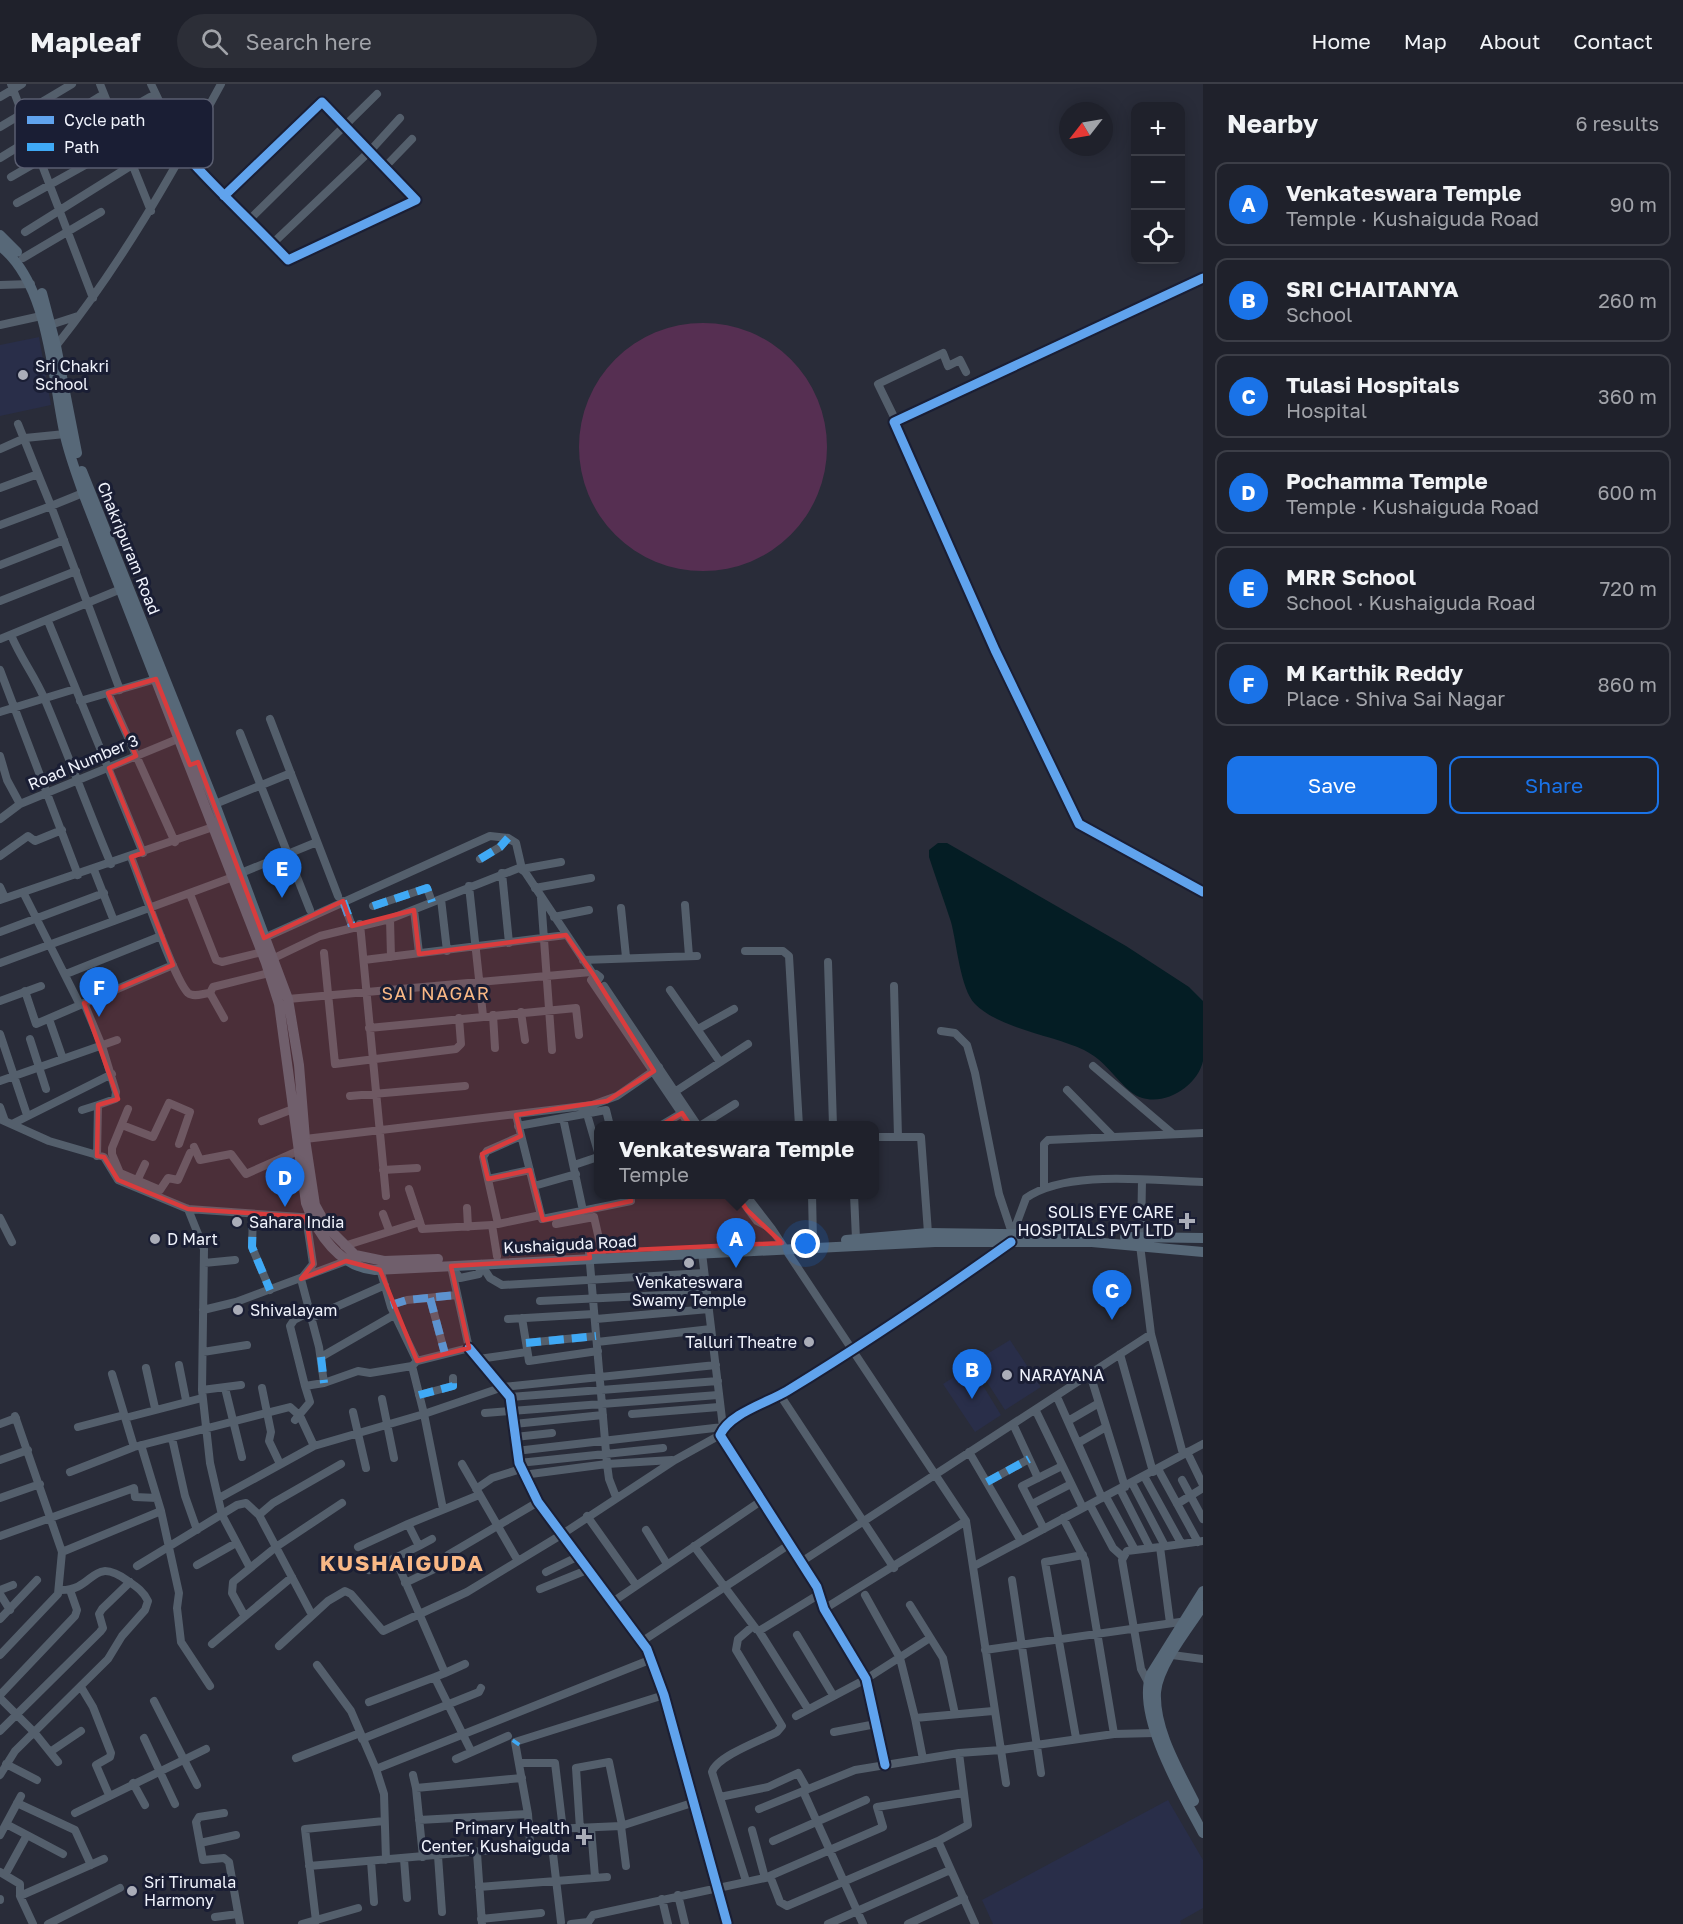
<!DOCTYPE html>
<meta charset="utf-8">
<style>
body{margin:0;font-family:"Golos Text",sans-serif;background:#2c2e37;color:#f1f3f6}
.controls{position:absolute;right:18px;top:18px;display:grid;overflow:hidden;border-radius:12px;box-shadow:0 3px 15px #0003}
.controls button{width:54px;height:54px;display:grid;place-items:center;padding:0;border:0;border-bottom:2px solid #3c3e47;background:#1f212b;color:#f1f3f6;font:30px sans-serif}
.compass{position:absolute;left:1059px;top:18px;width:54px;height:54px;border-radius:50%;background:#1f212b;box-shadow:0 3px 15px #0003;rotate:239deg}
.you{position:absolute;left:806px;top:1160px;width:21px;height:21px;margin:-15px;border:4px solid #fff;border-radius:50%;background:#1a73e8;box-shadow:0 0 0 9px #1a73e833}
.badge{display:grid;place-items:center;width:39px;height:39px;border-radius:50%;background:#1a73e8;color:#fff;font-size:20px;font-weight:700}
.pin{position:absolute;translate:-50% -50px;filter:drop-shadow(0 2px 3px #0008)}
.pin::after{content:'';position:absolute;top:32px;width:21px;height:18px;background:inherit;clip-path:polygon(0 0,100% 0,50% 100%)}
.popup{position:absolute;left:594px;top:1037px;width:285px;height:78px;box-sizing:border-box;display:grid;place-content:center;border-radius:12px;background:#1f212b;filter:drop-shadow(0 2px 4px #0005);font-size:20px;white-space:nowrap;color:#a1a3a9}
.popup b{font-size:22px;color:#f1f3f6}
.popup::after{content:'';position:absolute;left:50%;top:100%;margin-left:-12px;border:12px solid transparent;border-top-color:#1f212b}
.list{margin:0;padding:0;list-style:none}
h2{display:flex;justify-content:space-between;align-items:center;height:78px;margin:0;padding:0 24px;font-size:26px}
h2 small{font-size:20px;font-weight:400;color:#a1a3a9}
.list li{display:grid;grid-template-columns:39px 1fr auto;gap:18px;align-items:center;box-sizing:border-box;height:84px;margin:0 12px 12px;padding:0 12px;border:2px solid #3c3e47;border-radius:12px}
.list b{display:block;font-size:22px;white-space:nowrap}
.list p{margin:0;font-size:20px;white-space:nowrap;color:#a1a3a9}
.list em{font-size:20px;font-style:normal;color:#a1a3a9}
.actions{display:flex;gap:12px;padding:18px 24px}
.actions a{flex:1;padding:14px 0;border:2px solid #1a73e8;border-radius:12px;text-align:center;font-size:21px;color:#1a73e8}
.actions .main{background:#1a73e8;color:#fff}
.icon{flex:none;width:33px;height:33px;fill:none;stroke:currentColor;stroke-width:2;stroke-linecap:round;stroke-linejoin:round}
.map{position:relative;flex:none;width:1203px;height:1840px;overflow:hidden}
header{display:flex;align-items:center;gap:36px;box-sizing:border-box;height:84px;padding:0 30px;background:#1f212b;border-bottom:2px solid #3c3e47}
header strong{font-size:28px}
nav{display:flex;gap:33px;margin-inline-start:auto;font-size:21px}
.search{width:420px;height:54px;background:#2c2e37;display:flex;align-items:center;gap:15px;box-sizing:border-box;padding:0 21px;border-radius:33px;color:#a1a3a9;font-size:22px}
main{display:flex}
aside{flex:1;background:#1f212b}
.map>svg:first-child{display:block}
.built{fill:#292e49}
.green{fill:#562f52}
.water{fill:#041d24}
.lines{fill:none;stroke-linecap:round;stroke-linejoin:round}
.minor{stroke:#545f6c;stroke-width:8}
.major{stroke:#576878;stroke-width:10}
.quiet{stroke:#3fa9f5;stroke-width:8;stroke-dasharray:15 8;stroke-linecap:butt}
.cycleway-casing{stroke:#1a1e34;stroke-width:13}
.cycleway{stroke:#60a3ed;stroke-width:9}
.marked{fill:#d93c3d;fill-opacity:0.2;stroke:#d93c3d;stroke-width:4.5;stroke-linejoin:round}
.poi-dot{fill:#aaadb8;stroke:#1a1e34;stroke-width:2}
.labels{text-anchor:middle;stroke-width:6;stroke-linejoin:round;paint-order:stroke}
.poi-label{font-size:16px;fill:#f0f3fc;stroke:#1a1e34;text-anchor:start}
.street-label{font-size:16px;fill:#f0f3fc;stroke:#1a1e34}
.neighbourhood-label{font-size:18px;letter-spacing:1.5px;fill:#f9b885;stroke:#1a1e34}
.district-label{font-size:22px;font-weight:bold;letter-spacing:1.5px;fill:#f9b885;stroke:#1a1e34}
.key{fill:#1a1e34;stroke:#5a5e70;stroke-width:1.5}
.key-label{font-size:16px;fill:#f0f3fc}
</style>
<header>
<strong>Mapleaf</strong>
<div class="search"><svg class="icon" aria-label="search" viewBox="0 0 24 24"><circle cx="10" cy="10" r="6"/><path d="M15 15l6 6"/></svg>Search here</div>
<nav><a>Home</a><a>Map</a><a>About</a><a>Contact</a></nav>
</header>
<main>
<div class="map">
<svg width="1203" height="1840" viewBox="0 0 1203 1840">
<rect width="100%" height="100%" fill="#292c39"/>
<!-- built -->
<path class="built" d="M39 253 51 321 0 332V261Z
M1010 1256 1041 1303 1005 1326 974 1278Z
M971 1282 1001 1331 975 1348 943 1300Z
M1168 1716 1203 1776V1824L1180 1837 1181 1840H993L982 1816Z"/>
<!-- green -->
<path class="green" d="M579 363a124 124 0 1 1 248 0a124 124 0 1 1-248 0Z"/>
<!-- water -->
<path class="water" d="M938 759H947L1126 862 1189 903 1203 917C1203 936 1203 959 1203 977 1197 1005 1156 1028 1131 1008 1114 994 1106 977 1084 966 1053 951 1000 945 975 920 960 904 957 860 951 838 944 816 936 795 929 773V766Z"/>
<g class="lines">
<!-- minor -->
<path class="minor" d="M11 0 93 214
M100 0 151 127
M151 0 184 69
M0 13 22 0
M0 43 72 0
M0 74 104 10
M193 79C224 113 257 143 288 176L416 116 322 18 224 112
M385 83 412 55
M11 93 150 13
M17 119 123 60
M248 137 377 10
M25 148 132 81
M272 160 370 67 400 34
M23 174 101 128
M1203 194 894 338 995 566 1079 740 1203 808
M0 201 31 200
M0 241 41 232
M44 243 78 232
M52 262H56C122 179 171 92 221 0
M896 337 878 300 943 269 948 282 960 276 966 288
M0 365 25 354 65 350
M38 390 51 422 83 409
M0 404 38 390 18 340
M0 441 51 422 120 606
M0 481 64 456
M0 517 76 487
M48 537 143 769
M11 551C21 575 35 592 45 616 68 670 88 726 111 780
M0 555 121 505
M0 586 78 791
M108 609 175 758
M80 617 156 595
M0 628 75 605
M270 635 338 812
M240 649 310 826
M0 672 7 696 20 720
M215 720 291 689
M0 735 20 720 180 654
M0 772 28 752 35 757 62 746
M131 773C141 798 174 896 188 909 194 914 204 909 210 909L224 934
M480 775 500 763 508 754
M94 786 114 837
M241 789 317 758
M502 789 509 859
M469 802 483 932
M0 803 5 814
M535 804 591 794
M23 808 80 921
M190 810 216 876 222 878 262 868
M541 814 552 966
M441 815 447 867
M0 816 213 743
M343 817 352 842
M685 821 689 872
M373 822 427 804 432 818
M621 824 626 873
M414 826 419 869
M554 833 589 826
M390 835 391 873
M360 840 386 1112
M0 848 104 809
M264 854 490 752 508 754 516 759 522 785 561 778
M745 867H783L789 872 799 1042
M324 869 335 980 456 965 461 960 459 934
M272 875 320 852 390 835 519 784 525 788 593 890
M364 876 566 851
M583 876 697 872
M828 878 833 1042
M0 879 233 793
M66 890 161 852
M596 899 600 893 596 890 591 896 690 1042
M604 902 698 1042
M894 902 898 1053
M670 906 720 978
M25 907 36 940 173 881
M210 909 213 903 269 889
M288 915 591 888
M0 917 41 902
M84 919 102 962 116 1008 115 1015 98 1021
M521 928 525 956
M493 931 495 964
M49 935 63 975
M369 944 576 924 579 951
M698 945 734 925
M941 947 955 949 967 961 975 989 999 1110 1012 1149
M0 950 27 1031
M30 955 46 1005
M1093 982 1173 1050
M0 997 117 956
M1067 1006 1113 1053
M673 1009 748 960
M350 1012 465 1002
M0 1023 5 1037
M128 1025 112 1064V1070L120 1089 160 1106 168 1094 178 1096 190 1069
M82 1026 98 1021 97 1072
M587 1030 598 1068
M516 1031 542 1135 631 1117 630 1110
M563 1034 582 1122
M0 1035 49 1057 104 1073 118 1096 188 1125 315 1134
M262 1037 293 1025
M12 1040 112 990
M122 1041 153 1053 169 1019 190 1028 179 1060
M518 1042 606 1026 610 1042
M660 1042 682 1029
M700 1042 735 1020
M521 1052 487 1067 483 1073 498 1140 541 1131
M874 1053H921L928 1149
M305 1055 592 1021 617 1012 659 983
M194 1063 200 1076 231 1070 246 1090 298 1067
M574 1081 598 1073
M383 1086 417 1084
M488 1095 530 1086
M137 1097 145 1080
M534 1102 576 1090
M1044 1104V1060L1048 1056 1203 1049
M409 1105 420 1138
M737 1110 757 1137 772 1145 745 1110
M812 1110 813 1157
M854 1110 856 1155
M467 1124 468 1143
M188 1125 204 1165 202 1306 210 1379 222 1431 250 1484
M253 1130 252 1163 270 1206
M383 1130 389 1146
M306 1133 313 1180 301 1195 319 1263 324 1299
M0 1134 12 1158
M556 1140 594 1133 602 1168
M772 1145 966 1437 1006 1699
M1013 1149 1026 1114C1067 1085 1153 1097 1203 1098
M1141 1154 1142 1096
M1140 1161 1151 1250 1183 1370
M344 1162 420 1138 422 1145 492 1141 497 1172
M589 1168 607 1380 609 1395 616 1413
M204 1179 235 1176
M481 1180 490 1194 502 1201 704 1189
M380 1185 391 1223 417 1277
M453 1185 460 1194 479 1190 481 1180
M430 1214 445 1270
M540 1217 707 1209
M391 1221 407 1216 457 1211
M203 1226 236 1218 346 1177
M311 1234 385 1201
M522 1234 529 1277 598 1267
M508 1235 594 1230 596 1235 709 1225
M597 1258 711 1245
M526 1259 596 1252
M469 1264 510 1313 519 1379 538 1418 647 1565 664 1611 727 1839
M203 1268 247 1261
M1120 1270 1153 1388
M321 1273 394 1231
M479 1275 527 1268
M179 1281 186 1316
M146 1284 155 1324
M112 1290 134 1363
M1090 1290 1125 1403
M305 1302 290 1242 294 1236 310 1228
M225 1304 242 1373
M262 1304 271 1348 269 1357 280 1380
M202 1306 241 1301
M419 1311 453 1302V1294
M780 1311 894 1484
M510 1313 718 1297
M1057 1313 1102 1414
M382 1315 394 1374
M1036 1327 1083 1424
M353 1328 366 1384
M485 1329 718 1311
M632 1330 719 1323
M15 1332 62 1468 161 1427
M125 1334 202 1314
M295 1336 310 1318 305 1302 324 1299 358 1287 370 1289 412 1282
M1068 1337 1099 1319
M0 1340 16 1334
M514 1340 603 1331
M1013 1340 1038 1394
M78 1343 124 1331
M515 1353 552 1349
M172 1354 185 1412 197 1446
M1078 1359 1106 1343
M141 1361 161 1427 179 1509 177 1524 181 1558 210 1602
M516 1367 723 1343 702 1169
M969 1368 1021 1457
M1187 1368 1203 1401
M0 1376 28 1366
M519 1379 663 1364
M462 1380 518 1477
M1158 1385 1198 1458
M70 1388 134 1363 290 1323 300 1332 314 1362
M523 1391 607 1380 672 1376
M1144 1392 1181 1459
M1182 1396 1203 1435
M987 1398 1029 1375
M1132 1399 1165 1462
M476 1405 492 1394 521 1385
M1120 1405 1150 1464
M1106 1413 1135 1466
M0 1414 40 1400
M219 1414 314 1362 424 1330 412 1282 417 1277 469 1264 451 1182
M1032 1420 1071 1400
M1177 1420 1203 1404
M1090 1421 1113 1464 1123 1473
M443 1425 424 1330 503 1303 716 1281
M259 1431 273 1419 341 1380
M587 1432 636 1501
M1063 1434 1085 1476 1114 1650
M1044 1445 1022 1402 1062 1382
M646 1446 667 1480
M0 1452 134 1404 135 1413 157 1414
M419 1462 432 1455
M694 1462 756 1545
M358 1463 408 1440
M448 1471 538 1418
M801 1478 1151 1250
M197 1481 236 1459
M137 1482 237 1421 246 1419 259 1431 312 1531
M974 1482 1203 1360
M369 1486 395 1474
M546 1488 577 1473
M1012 1496 1041 1689
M405 1499 443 1481
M540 1505 587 1486
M0 1506 13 1501
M0 1510 10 1526
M865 1511 900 1574 915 1634
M611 1519 761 1417
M910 1521 943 1574 955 1630
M824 1525 966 1437
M244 1531 232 1509 233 1498 276 1463 342 1419
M0 1535 37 1496
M1170 1539 1160 1463 1203 1457
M797 1551 833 1611
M641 1558 790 1460
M212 1560 292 1493
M279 1562 328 1517 345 1507 351 1510 383 1547 467 1508 561 1451 675 1376 720 1351
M985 1566 1187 1537
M0 1571 58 1510 62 1468
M1172 1571 1203 1575
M317 1581 351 1627 376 1685 384 1710 386 1776
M445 1589 465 1580
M1148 1598 1141 1585 1122 1476 1127 1467 1160 1463
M81 1603 93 1623 111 1669 110 1673 96 1681 109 1711
M0 1611 75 1532 77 1526 70 1506
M0 1614 34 1648 58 1678
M154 1617 197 1701
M369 1618 435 1593
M808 1625 759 1547 818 1511
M796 1632 866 1595 930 1554
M0 1647 100 1548 103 1544 99 1530 102 1525 130 1498
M834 1648 876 1640
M144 1654 175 1720
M1076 1654 1045 1478 1083 1471
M362 1655 479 1608 481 1604
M471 1667 436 1596 435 1593 445 1589 395 1474 419 1462 408 1440 479 1411
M50 1668 81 1647
M959 1669 968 1741 938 1757 975 1840
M296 1674 360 1649
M456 1675 508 1652
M923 1675 915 1634 993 1627
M520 1679H555L563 1746
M6 1680 37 1696
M885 1681 866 1595 824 1525 817 1503 720 1351C730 1329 767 1319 787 1307 864 1260 938 1210 1011 1158
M376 1685 652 1575
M0 1691 15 1667 108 1575 122 1552 145 1526 148 1517C144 1508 137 1503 128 1497 90 1470 96 1507 60 1506
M413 1691 416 1704 522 1694
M133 1699 145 1721
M416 1704 423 1773
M803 1707 863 1840
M720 1713 768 1703 798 1689 807 1705
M17 1719 75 1746 91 1781
M759 1725 855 1686 959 1669 1001 1666 1114 1650 1155 1649
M75 1729 206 1665
M224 1729 199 1733 196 1738 203 1776 224 1774 229 1778 240 1840
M419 1736 528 1730
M6 1740 27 1751
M621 1742 626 1782
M591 1744 595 1793
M580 1745 576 1684 609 1678 622 1741
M530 1746 621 1742 695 1718
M752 1746 765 1794
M0 1751 21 1712
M773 1757 866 1716
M200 1759 236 1751
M477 1769 482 1840
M553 1770 561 1838
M438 1772 442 1828
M404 1775 407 1814
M371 1777 374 1818
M309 1782 528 1763 530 1759 528 1730 515 1658 664 1611
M0 1788 20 1800V1812L33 1840
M5 1791 27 1751 63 1770
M770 1792 780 1818 787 1822 938 1757
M746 1797 712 1688C717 1672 762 1656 777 1648L782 1642 736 1566 738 1555 753 1542
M211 1803 233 1800
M479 1803 607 1793
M678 1811 685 1840
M20 1812 104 1775
M0 1815V1816
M662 1815 668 1840
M215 1833 238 1830
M481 1835 541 1829
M316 1837 305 1745 384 1737
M48 1840 120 1804
M302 1840 358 1824
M571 1840 588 1838
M587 1840 593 1831 765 1794 883 1743 877 1723 963 1709
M828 1840 950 1786
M908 1840 964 1814"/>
<!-- major -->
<path class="major" d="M0 151 17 168
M0 162C48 199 52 290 64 347 68 368 76 388 83 409L266 879 279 920 306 1119C317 1150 340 1183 375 1186L935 1158H1092L1203 1168
M42 209 56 262 77 369
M82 387 215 720 288 915 299 981 305 1055 315 1121 327 1143 355 1171 384 1177 438 1175
M1125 1153 1203 1154
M846 1156 928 1149 1068 1151
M1203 1507 1151 1590C1135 1631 1184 1713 1203 1749
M1194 1717C1178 1685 1154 1645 1156 1608 1158 1582 1189 1543 1203 1522"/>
<!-- quiet -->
<path class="quiet" d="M480 775 500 763 508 754
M343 817 352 842
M373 822 427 804 432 818
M253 1130 252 1163 270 1206
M430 1214 445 1270
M391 1221 407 1216 457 1211
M526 1259 596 1252
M321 1273 324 1299
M419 1311 453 1302V1294
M987 1398 1029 1375
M515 1660 517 1657"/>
<!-- cycleway casing -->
<g class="cycleway-casing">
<path id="cycleway" d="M193 79C224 113 257 143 288 176L416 116 322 18 224 112
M1203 194 894 338 995 566 1079 740 1203 808
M469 1264 510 1313 519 1379 538 1418 647 1565 664 1611 727 1839
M885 1681 866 1595 824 1525 817 1503 720 1351C730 1329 767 1319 787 1307 864 1260 938 1210 1011 1158"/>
</g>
<!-- cycleway -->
<use href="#cycleway" class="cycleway"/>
</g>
<!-- marked area -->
<path class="marked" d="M156 595 190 681 198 678 264 854 343 817 352 842 414 826 419 870 566 851 593 890 654 987 607 1017 516 1031 521 1052 482 1070 488 1095 530 1086 543 1136 631 1117 617 1067 682 1029 747 1126 782 1159 589 1168 590 1174 451 1182 469 1264 417 1277 380 1186 346 1177 301 1195 313 1180 306 1133 188 1125 118 1096 104 1073 97 1072 98 1021 118 1015 84 919 173 881 131 773 143 769 109 684 136 672 108 609Z"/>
<!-- markers -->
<g class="poi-dot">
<circle cx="23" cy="291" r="6"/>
<path d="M1184 1128h6v6h6v6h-6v6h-6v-6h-6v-6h6z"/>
<circle cx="237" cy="1138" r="6"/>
<circle cx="155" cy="1155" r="6"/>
<circle cx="689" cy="1179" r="6"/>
<circle cx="238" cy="1226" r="6"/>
<circle cx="809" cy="1258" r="6"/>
<circle cx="1007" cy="1291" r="6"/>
<path d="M581 1744h6v6h6v6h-6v6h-6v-6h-6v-6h6z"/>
<circle cx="132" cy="1807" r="6"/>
</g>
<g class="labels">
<!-- poi labels -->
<g class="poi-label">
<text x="35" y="288">Sri Chakri<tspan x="35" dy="18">School</tspan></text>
<text x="1174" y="1134" text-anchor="end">SOLIS EYE CARE<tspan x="1174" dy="18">HOSPITALS PVT LTD</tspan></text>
<text x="249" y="1144">Sahara India</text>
<text x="167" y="1161">D Mart</text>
<text x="689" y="1204" text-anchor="middle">Venkateswara<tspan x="689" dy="18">Swamy Temple</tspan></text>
<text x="250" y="1232">Shivalayam</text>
<text x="797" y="1264" text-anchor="end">Talluri Theatre</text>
<text x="1019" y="1297">NARAYANA</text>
<text x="570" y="1750" text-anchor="end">Primary Health<tspan x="570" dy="18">Center, Kushaiguda</tspan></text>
<text x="144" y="1804">Sri Tirumala<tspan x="144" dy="18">Harmony</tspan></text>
</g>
<!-- street labels -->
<g class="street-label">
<text transform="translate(129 464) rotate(68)" y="6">Chakripuram Road</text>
<text transform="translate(83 678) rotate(-23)" y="6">Road Number 3</text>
<text transform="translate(570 1160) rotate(-3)" y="6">Kushaiguda Road</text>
</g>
<!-- neighbourhood labels -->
<g class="neighbourhood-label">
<text x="436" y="916">SAI NAGAR</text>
</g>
<!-- district labels -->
<g class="district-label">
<text x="402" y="1487">KUSHAIGUDA</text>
</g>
</g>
<!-- legend -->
<rect x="15" y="15" width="198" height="69" rx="9" class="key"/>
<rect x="27" y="32" width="27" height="8" fill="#60a3ed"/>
<rect x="27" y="59" width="27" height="8" fill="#3fa9f5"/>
<g class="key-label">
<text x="64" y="42">Cycle path</text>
<text x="64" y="69">Path</text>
</g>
</svg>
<div class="controls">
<button>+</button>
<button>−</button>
<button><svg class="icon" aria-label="locate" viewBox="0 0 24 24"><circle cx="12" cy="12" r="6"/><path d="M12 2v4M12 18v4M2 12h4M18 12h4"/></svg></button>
</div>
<svg class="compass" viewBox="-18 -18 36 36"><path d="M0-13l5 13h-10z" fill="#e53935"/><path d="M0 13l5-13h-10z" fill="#a1a3a9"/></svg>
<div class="you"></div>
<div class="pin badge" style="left:736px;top:1184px">A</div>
<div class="popup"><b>Venkateswara Temple</b>Temple</div>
<div class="pin badge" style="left:972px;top:1315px">B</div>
<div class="pin badge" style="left:1112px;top:1236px">C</div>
<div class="pin badge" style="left:285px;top:1123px">D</div>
<div class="pin badge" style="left:282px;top:814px">E</div>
<div class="pin badge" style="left:99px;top:933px">F</div>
</div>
<aside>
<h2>Nearby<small>6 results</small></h2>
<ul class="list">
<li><span class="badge">A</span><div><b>Venkateswara Temple</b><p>Temple · Kushaiguda Road</p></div><em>90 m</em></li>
<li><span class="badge">B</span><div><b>SRI CHAITANYA</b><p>School</p></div><em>260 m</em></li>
<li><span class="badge">C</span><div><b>Tulasi Hospitals</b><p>Hospital</p></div><em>360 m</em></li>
<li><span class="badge">D</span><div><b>Pochamma Temple</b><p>Temple · Kushaiguda Road</p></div><em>600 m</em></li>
<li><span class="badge">E</span><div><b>MRR School</b><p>School · Kushaiguda Road</p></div><em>720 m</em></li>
<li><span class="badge">F</span><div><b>M Karthik Reddy</b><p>Place · Shiva Sai Nagar</p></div><em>860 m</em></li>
</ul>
<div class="actions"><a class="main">Save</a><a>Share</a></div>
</aside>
</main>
